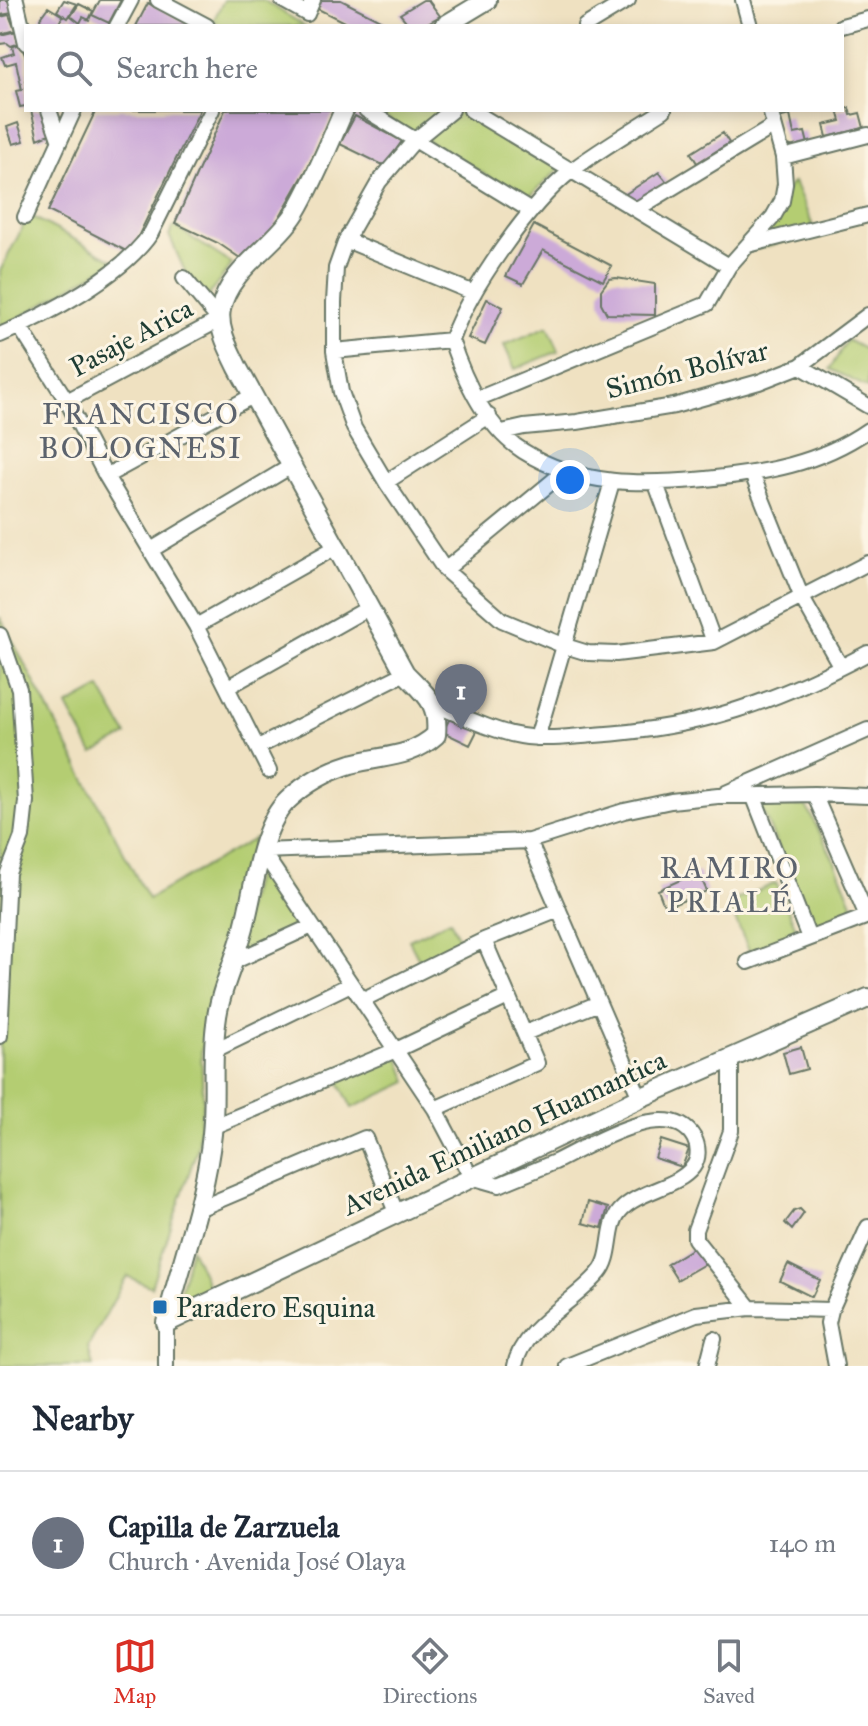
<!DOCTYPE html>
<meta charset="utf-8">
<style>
body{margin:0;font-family:"IM FELL Great Primer",serif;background:#f2f2f3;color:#1f2937}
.you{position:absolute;left:570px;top:480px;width:28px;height:28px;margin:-20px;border:6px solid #fff;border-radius:50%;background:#1a73e8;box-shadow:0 0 0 12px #1a73e833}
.badge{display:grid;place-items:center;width:52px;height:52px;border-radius:50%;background:#d93025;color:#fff;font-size:26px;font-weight:700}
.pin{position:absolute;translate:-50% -66px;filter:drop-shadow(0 2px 4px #0008)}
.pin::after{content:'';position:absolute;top:42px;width:28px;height:24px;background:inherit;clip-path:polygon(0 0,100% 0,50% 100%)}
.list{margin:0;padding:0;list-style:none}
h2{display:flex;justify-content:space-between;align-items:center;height:104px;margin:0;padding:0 32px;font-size:34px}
h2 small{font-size:26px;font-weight:400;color:#747a83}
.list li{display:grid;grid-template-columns:52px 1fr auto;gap:24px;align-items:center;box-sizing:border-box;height:144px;padding:0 32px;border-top:2px solid #e0e1e3}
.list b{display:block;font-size:30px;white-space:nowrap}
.list p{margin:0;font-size:26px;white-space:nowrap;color:#747a83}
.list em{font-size:26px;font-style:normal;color:#747a83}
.icon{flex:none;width:44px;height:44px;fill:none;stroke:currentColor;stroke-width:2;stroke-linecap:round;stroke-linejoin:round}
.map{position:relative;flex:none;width:868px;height:1366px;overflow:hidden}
.search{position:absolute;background:#fff;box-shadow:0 4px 12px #0003;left:24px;right:24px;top:24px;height:88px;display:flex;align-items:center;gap:20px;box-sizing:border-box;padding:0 28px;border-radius:0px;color:#747a83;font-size:30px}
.sheet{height:248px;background:#fff}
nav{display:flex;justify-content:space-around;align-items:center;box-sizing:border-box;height:112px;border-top:2px solid #e0e1e3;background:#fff;font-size:22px;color:#747a83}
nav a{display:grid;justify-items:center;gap:4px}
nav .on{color:#d93025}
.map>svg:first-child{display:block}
.green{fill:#b4cd72;stroke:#6a8553;stroke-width:2}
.building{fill:#ccaad8}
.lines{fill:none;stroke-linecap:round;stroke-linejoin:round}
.minor-casing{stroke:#687665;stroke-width:18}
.tertiary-casing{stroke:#687665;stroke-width:22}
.minor{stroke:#fff;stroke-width:14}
.tertiary{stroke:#fff;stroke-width:18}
.poi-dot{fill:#1f6fb2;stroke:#fcf5e5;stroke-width:3}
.labels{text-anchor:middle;stroke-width:6;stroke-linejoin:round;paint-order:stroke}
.street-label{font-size:28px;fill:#1f3d34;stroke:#fcf5e5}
.poi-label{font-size:28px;fill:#1f3d34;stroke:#fcf5e5;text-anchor:start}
.neighbourhood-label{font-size:30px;letter-spacing:2px;fill:#5c636d;stroke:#fcf5e5}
</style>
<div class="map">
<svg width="868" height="1366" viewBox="0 0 868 1366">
<rect width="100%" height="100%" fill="#fcf5e5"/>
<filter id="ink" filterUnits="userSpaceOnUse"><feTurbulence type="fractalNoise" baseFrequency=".0125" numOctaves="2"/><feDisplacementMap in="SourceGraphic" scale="16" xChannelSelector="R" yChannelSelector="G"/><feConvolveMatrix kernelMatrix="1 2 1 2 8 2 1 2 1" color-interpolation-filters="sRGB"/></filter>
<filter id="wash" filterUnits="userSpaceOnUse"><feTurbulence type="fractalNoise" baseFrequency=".006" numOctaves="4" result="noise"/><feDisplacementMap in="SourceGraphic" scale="32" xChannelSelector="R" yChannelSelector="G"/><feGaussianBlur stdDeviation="1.8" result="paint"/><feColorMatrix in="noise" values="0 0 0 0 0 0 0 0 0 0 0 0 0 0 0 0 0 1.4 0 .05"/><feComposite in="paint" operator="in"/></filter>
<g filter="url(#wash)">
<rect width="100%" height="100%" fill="#efe1c1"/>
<!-- green -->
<path class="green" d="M224 0H263L305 26H223L213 21Z
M375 110H445L413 135Z
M460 110H464L561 167 527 199 425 139Z
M794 182 816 233 753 250 790 185Z
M29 215 115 261 0 329V271Z
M174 226 232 264 211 292 206 304 193 290 169 235Z
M548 326 559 351 515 369 504 345Z
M847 340 868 351V388L830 369Z
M0 617 148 899 254 839 236 928 201 1050 203 1100 197 1149 151 1287 127 1276 88 1347 93 1366H0Z
M100 688 127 735 93 754 67 706Z
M760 805 806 806 835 862 856 913 816 929 811 925Z
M262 851 312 926 231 963Z
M776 883 800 937 752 957 728 903Z
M450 920 462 944 422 965 409 940Z
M396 1050 408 1082 352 1108 337 1078Z
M191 1248 211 1292 174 1314Z"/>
<g id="blocks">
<!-- building -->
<path class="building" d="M0 0H9L13 13 0 15Z
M64 0 77 4 68 18 57 11Z
M100 0H121L109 23 92 15Z
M319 0H341L388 24 386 26H352L316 8Z
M423 0H428L440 16 422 26H410L400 14Z
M148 3 193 26H136Z
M79 4 93 11 89 20 83 17 80 23 71 16Z
M48 7 63 16 57 26H43L40 18Z
M9 15 15 30 0 34V17Z
M17 31 20 43 11 46 7 43 0 44V35Z
M20 43 26 57V106L20 107 16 91 22 90 16 62 5 65 2 57 14 53 12 47Z
M849 108 851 115 860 113 864 128 827 137 824 125 841 121 838 110Z
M31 110H42L50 134 38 139Z
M96 110H200L130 253 48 211Z
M225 110H335L307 169 271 232 240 258 218 243 175 223Z
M790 115 794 134 805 132 808 144 793 147 786 144 778 118Z
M355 116 402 141 385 166 340 144Z
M18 123 24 141 13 144 7 127Z
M723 133 729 143 697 163 691 153Z
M659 172 667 182 634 203 624 195Z
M534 225 612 266 603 281 543 250 523 284 506 276Z
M616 278 655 284V315L607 314 601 303V290L609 279Z
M487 299 503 307 485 345 468 338Z
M452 714 479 727 470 745 443 732Z
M698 872 707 891 665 908 658 890Z
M801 1047 807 1069 789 1074 783 1052Z
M661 1140 689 1149 682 1167 655 1158Z
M588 1202 608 1208 602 1228 583 1223Z
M800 1209 804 1213 792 1230 785 1223 794 1211Z
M698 1245 708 1262 677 1280 667 1264Z
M788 1264 820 1280 812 1297 780 1281Z"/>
</g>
</g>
<g filter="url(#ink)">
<use href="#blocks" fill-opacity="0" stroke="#687665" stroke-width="2"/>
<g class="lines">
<!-- minor casing -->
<g class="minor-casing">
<path id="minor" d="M16 0 26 43
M158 0 207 26
M282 0 307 14 313 0
M743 0 750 26
M117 26 131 0
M585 26 628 0
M842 26 868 19
M49 110 59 139
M366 110 531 211
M452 110 414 141 379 182 346 240 336 268 334 302V351L341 392 354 428 386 482 445 570 502 620 562 645 588 653 616 654 714 642 868 563
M471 110 729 266
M664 110C633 130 600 149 571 171 528 205 470 289 451 340 464 379 486 428 523 451 580 487 643 485 706 479 765 473 819 464 868 430
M783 157 868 135
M637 209 774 126
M25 217 74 110
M346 240 474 293
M748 245 868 215
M20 327 67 401 106 476 196 626 269 771
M0 335C47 315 123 275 151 233L212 110
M334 351 451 340
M800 366 868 406
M477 399 707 304 729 266 773 217 782 201 785 184 783 157 770 110
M67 401 219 320 184 278
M502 432 524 427 577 422 674 406 759 382 800 366 868 315
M752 474 802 598 841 667
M106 476 254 395
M386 482 489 416
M656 484 714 642
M151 550 293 465
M445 570 565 471
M196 626 338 546
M0 635 19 689 26 801 22 837 8 873 0 1036
M228 687 370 607
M434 705C462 715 491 731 521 736 545 740 570 737 594 735 701 728 774 703 868 653
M537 738 612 482
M258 747 405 673
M726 793 868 730
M814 794 867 916
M753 795 809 938
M529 841 640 1098
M262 851 435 1109 471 1177 499 1185C517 1177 536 1170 555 1162 585 1148 669 1094 694 1138 699 1147 699 1159 693 1167 677 1188 639 1190 620 1211 606 1227 614 1256 599 1273 575 1302 521 1328 515 1366
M262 851 529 841 624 811 671 801 718 796 814 794 868 796
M748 962 868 916
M231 963 312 926
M362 1000 484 940 559 910
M525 1033 599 1003
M215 1050 351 984
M731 1058V1131L695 1230V1239L750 1308
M435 1109 537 1063 484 940
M212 1127 396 1050 508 997
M196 1210 365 1138 396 1212
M166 1323V1366
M567 1366 696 1314 750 1308 831 1310
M707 1366 714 1339
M836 1366 828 1323 831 1310 868 1227"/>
</g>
<!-- tertiary casing -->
<g class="tertiary-casing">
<path id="tertiary" d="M444 26 487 0
M166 1323C181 1262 206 1196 212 1134 216 1098 211 1060 216 1024 219 992 235 962 243 931 254 893 259 827 288 800 306 783 328 771 351 764 384 755 409 759 436 735 439 702 426 695 405 673L238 368C230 351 217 329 221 309 229 269 275 246 296 212 315 180 329 144 344 110
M166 1323 640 1098 868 998"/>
</g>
<!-- minor -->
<use href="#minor" class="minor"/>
<!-- tertiary -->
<use href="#tertiary" class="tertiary"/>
</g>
</g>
<!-- markers -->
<rect class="poi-dot" x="152" y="1299" width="16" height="16" rx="4"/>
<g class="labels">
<!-- street labels -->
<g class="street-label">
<text transform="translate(131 337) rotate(-28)" y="10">Pasaje Arica</text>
<text transform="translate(687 369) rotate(-14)" y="10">Simón Bolívar</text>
<text transform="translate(504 1132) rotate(-25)" y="10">Avenida Emiliano Huamantica</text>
</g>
<!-- poi labels -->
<g class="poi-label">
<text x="176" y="1317">Paradero Esquina</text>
</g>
<!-- neighbourhood labels -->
<g class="neighbourhood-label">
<text x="141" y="424">FRANCISCO<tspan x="141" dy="34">BOLOGNESI</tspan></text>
<text x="730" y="878">RAMIRO<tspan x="730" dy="34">PRIALÉ</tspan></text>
</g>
</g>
</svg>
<div class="you"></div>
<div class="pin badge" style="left:461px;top:730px;background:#6b7280">1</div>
<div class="search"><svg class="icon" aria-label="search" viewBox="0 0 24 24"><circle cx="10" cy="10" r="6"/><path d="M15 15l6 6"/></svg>Search here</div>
</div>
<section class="sheet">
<h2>Nearby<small></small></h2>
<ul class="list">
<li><span class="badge" style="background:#6b7280">1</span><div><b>Capilla de Zarzuela</b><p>Church · Avenida José Olaya</p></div><em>140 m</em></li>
</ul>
</section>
<nav>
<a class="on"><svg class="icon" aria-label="map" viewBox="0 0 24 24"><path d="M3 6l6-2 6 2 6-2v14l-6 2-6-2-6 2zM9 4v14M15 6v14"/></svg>Map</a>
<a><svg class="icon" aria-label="directions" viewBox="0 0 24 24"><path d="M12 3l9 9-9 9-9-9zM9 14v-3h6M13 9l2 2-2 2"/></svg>Directions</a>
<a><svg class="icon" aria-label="saved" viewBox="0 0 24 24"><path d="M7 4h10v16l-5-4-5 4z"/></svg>Saved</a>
</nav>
